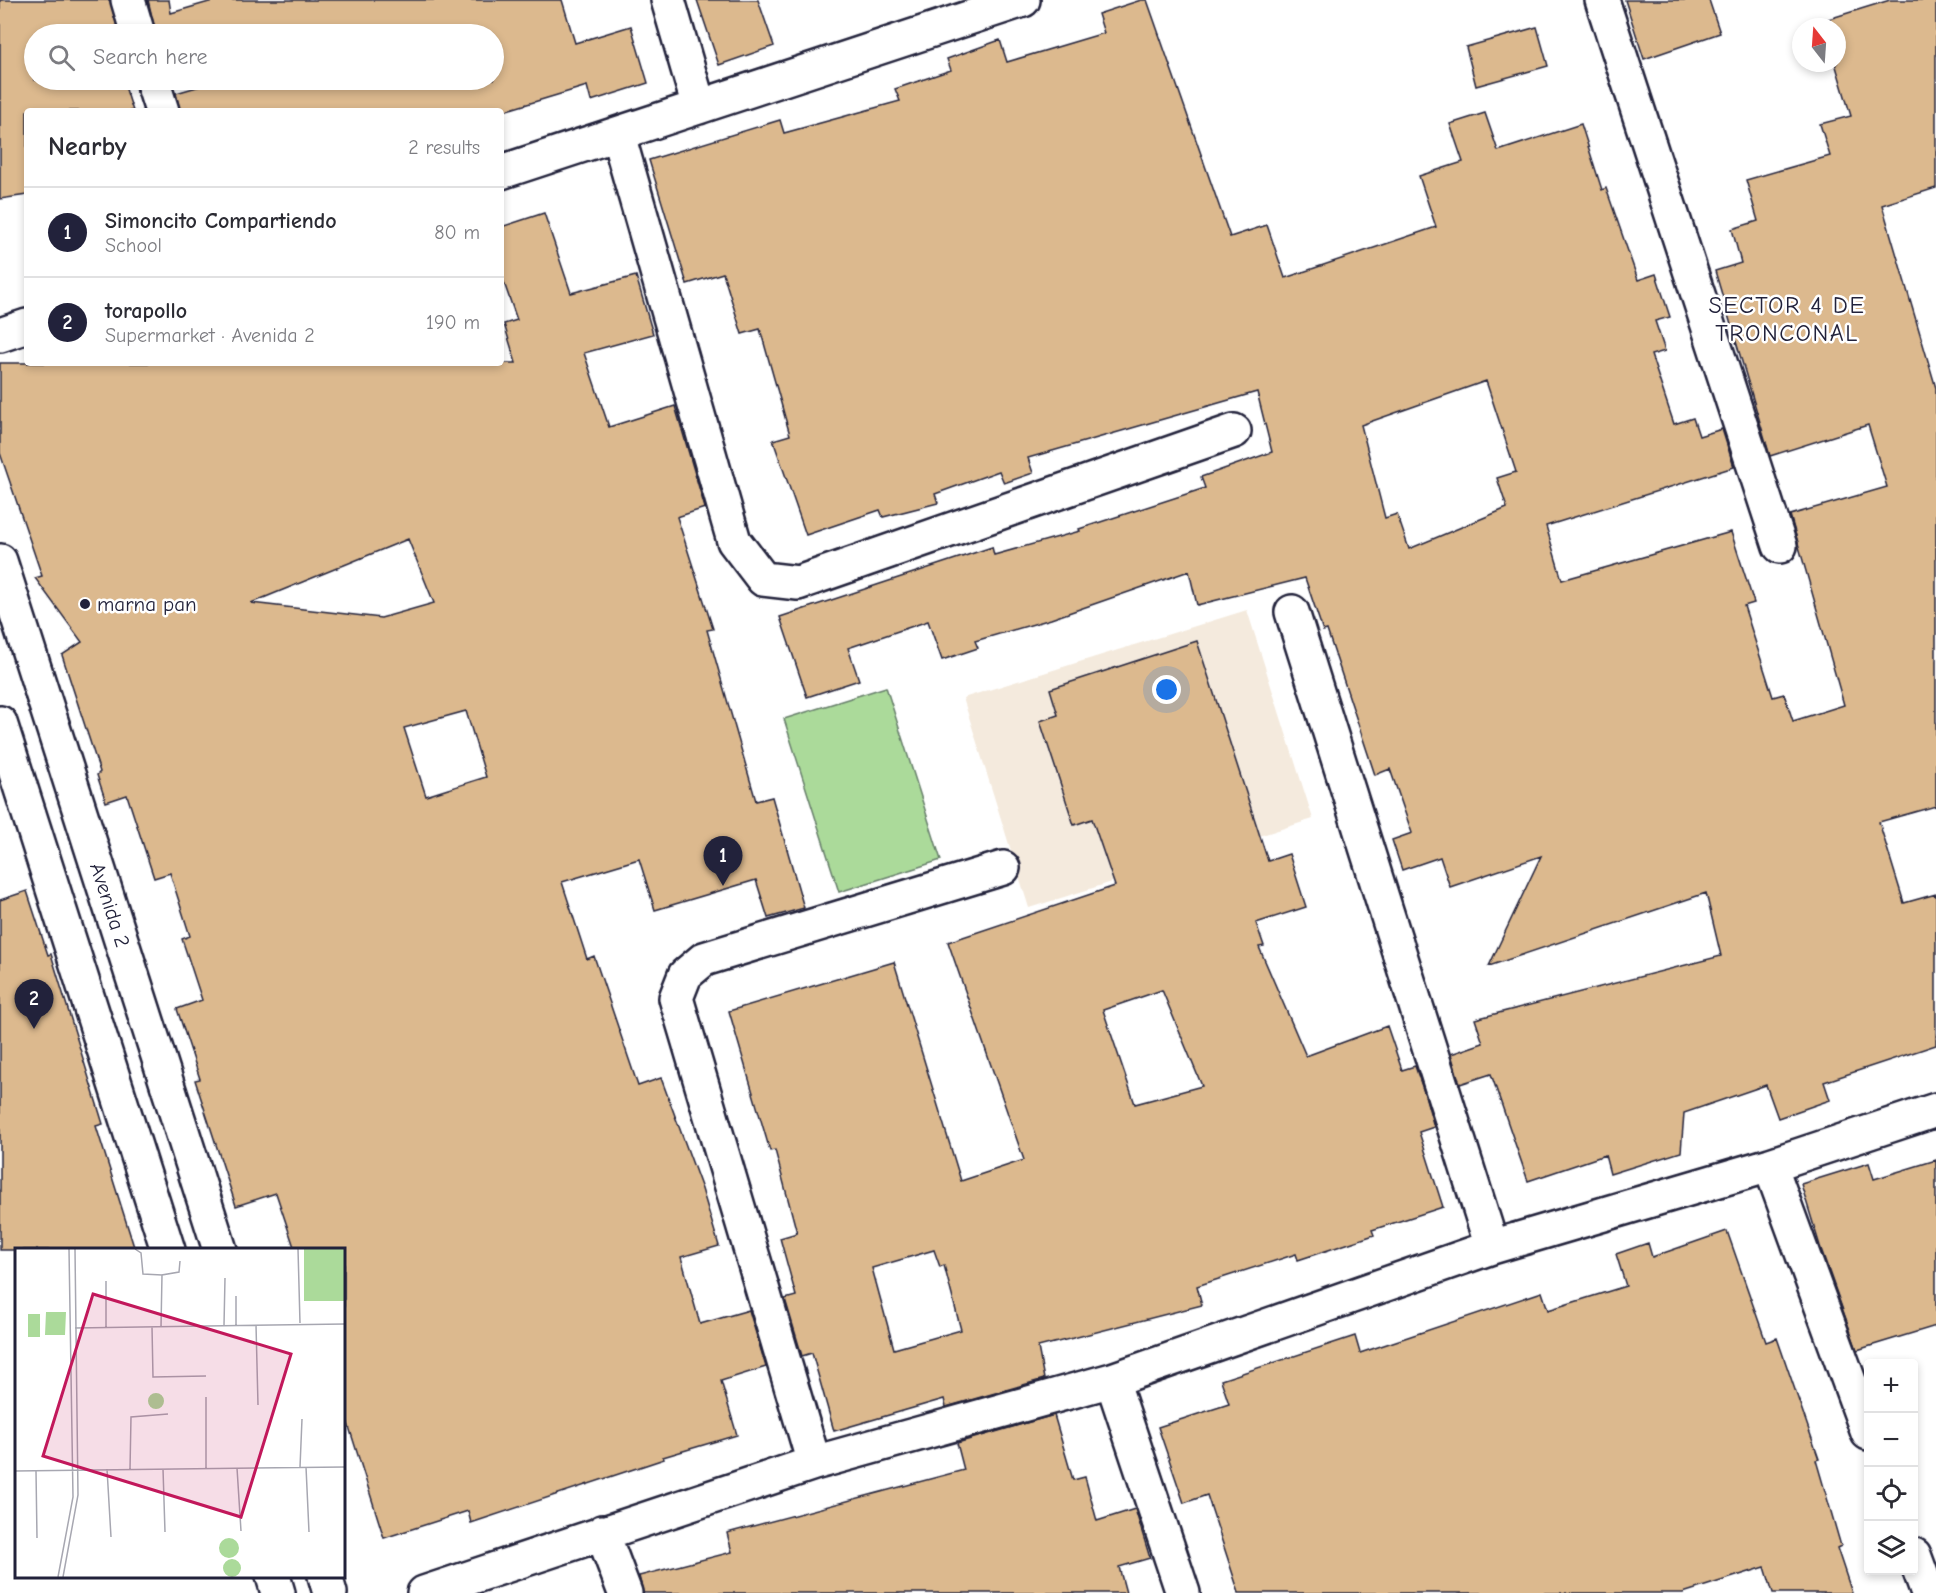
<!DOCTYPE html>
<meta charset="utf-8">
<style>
body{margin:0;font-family:"Comic Neue",sans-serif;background:#f2f2f3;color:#2b2b33}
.controls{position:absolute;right:18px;bottom:18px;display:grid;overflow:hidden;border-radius:6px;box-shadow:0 3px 9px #0003}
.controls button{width:54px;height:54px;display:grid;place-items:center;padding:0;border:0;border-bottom:2px solid #e1e1e2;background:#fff;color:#2b2b33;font:30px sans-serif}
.compass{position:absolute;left:1792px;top:18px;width:54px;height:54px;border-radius:50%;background:#fff;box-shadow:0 3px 9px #0003;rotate:343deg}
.you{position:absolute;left:1167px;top:690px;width:21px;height:21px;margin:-15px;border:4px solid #fff;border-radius:50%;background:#1a73e8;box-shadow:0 0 0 9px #1a73e833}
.badge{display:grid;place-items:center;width:39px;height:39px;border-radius:50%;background:#22223b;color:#fff;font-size:20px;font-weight:700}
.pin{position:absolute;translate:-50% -50px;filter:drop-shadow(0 2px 3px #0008)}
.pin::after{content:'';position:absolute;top:32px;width:21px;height:18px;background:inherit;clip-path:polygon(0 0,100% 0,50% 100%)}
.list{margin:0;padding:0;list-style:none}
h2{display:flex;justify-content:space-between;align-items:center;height:78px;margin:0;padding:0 24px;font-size:26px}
h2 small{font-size:20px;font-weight:400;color:#7c7c81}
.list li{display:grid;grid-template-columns:39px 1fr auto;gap:18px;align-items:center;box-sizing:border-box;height:90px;padding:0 24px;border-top:2px solid #e1e1e2}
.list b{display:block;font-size:22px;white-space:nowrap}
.list p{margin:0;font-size:20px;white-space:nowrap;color:#7c7c81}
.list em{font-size:20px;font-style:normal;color:#7c7c81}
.icon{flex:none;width:33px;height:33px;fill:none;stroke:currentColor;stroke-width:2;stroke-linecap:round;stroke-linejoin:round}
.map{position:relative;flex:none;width:1936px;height:1593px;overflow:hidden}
.search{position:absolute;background:#fff;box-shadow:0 3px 9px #0003;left:24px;top:24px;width:480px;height:66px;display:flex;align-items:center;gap:15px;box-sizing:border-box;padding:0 21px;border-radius:33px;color:#7c7c81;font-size:22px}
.panel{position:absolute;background:#fff;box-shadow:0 3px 9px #0003;left:24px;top:108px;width:480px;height:258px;border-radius:6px}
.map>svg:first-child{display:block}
.built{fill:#f4eadd}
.green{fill:#abda9a;stroke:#667e6a;stroke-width:1.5}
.building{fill:#dcb98e;stroke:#22223b;stroke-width:1.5;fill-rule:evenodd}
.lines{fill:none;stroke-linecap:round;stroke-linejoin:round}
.street-casing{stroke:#22223b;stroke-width:38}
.secondary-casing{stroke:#22223b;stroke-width:38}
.street{stroke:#fff;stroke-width:33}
.secondary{stroke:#fff;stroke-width:33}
.poi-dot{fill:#22223b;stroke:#fff;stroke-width:2}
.labels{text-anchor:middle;stroke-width:5;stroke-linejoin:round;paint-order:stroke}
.poi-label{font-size:21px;fill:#22223b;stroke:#fff;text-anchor:start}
.street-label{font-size:21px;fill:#22223b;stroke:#fff}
.quarter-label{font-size:24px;letter-spacing:1.5px;fill:#22223b;stroke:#fff}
.inset-road{fill:none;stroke:#a7a7b1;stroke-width:1.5}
.view{fill:#c2185b;fill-opacity:0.15;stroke:#c2185b;stroke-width:3}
.inset-edge{fill:none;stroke:#22223b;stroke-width:3}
</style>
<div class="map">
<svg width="1936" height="1593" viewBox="0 0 1936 1593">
<rect width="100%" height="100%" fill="#fff"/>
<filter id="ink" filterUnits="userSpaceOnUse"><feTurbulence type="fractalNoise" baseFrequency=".0167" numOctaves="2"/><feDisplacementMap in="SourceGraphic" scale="12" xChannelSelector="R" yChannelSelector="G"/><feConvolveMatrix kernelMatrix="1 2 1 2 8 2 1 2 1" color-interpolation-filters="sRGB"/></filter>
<g filter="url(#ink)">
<!-- built -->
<path class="built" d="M1247 610 1313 819 1029 908 963 698Z"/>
<!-- green -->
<path class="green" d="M886 687 941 860 839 892 784 719Z"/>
<!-- building -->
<path class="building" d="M0 0H110L119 34H34V80H123L133 111H27V195L0 199Z
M148 0H169L171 13 216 0H562L575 43 631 26 648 83 591 101 587 86 504 111H180L176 93 221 80H494V34H156Z
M697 0H758L774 46 719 65Z
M1141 0H1147L1230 237 1267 225 1285 278 1436 227 1419 176 1463 162 1450 124 1485 113 1498 151 1581 124 1602 190 1606 188 1638 280 1656 274 1670 317 1655 321 1665 351 1651 355 1674 424 1693 418 1699 436 1722 429 1734 467 1546 526 1562 580 1731 532 1754 603 1744 606 1773 697 1784 694 1793 721 1844 705 1790 515 1887 487 1868 425 1770 456 1715 271 1741 263 1732 229 1758 221 1746 180 1830 156 1820 124 1851 116 1835 63H1837V27H1824L1822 21 1890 0H1936V188L1882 205 1936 388V806L1879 822 1904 903 1936 894V1045L1824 1082 1830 1100 1778 1118 1766 1085 1684 1113 1681 1152 1610 1174 1605 1155 1528 1181 1491 1074 1460 1084 1451 1054 1483 1043 1475 1019 1721 956 1706 893 1489 966 1541 856 1450 887 1440 857 1402 870 1392 840 1412 833 1390 769 1375 775 1327 630 1323 631 1305 578 1197 605 1189 571 1051 619 975 641 978 648 942 660 928 621 848 648 859 680 807 697 780 617 992 547 994 555 1080 531 1079 529 1205 488 1201 477 1272 452 1257 392 1028 458 1033 473 1004 483 999 471 935 494 938 503 883 517 880 510 806 535 773 440 790 435 760 329 742 334 723 273 687 284 649 160 780 120 784 133 900 101 895 89 951 70 947 59 1000 40 1007 62 1104 33 1098 14ZM1486 381 1516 472 1497 478 1507 508 1409 549 1397 514 1385 518 1361 425Z
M1625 0H1709L1720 33 1644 59Z
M1537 27 1548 66 1476 86 1466 47Z
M544 213 571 293 636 276 653 334 584 353 609 427 675 406 705 508 677 517 713 629 707 630 756 801 772 797 804 908 768 918 756 880 655 910 639 859 562 882 587 959 594 956 638 1086 661 1078 702 1189 719 1246 681 1257 700 1324 749 1310 766 1367 721 1381 737 1435 663 1457 664 1459 471 1523 468 1511 384 1538 344 1411V1250H295L276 1193 236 1206 195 1080 200 1079 177 1009 202 1000 182 939 190 936 170 873 154 878 127 795 106 802 97 775 100 772 62 655 82 642 35 578 42 576 0 453V363H516L504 324 517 320 501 274V227ZM408 539 434 603 381 618 251 603ZM466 711 486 777 426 796 404 728Z
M1197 641 1268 861 1289 854 1306 907 1256 923 1264 946 1259 947 1306 1056 1387 1026 1402 1070 1415 1066 1425 1095 1434 1127 1419 1132 1443 1207 1372 1230 1374 1235 1298 1260 1296 1254 1197 1286 1202 1305 1038 1347 1044 1379 946 1407 944 1399 834 1431 812 1353 802 1356 785 1299 796 1296 780 1238 797 1233 775 1150 770 1151 729 1011 894 962 961 1181 1024 1160 948 942 1115 886 1092 819 1074 825 1040 721 1058 715 1050 689ZM1162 990 1202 1086 1135 1104 1103 1010ZM934 1250 940 1267 944 1265 961 1330 894 1349 872 1268Z
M27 891 48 955 51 954 103 1124 96 1126 135 1250H0V900Z
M1936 1160V1326L1857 1350 1820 1246 1801 1184 1869 1163 1874 1179Z
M1727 1231 1766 1342 1777 1338 1819 1459 1816 1460 1841 1546 1837 1548 1852 1593H1773L1765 1567 1683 1593H1239L1207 1495 1184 1503 1158 1427 1229 1404 1221 1380 1355 1336 1360 1353 1542 1292 1548 1310 1626 1286 1616 1254 1648 1243 1652 1257Z
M1054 1415 1073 1480 1085 1477 1097 1521 1135 1509 1150 1558 1119 1567 1126 1593H643L639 1576 732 1552 727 1533 964 1470 957 1443Z"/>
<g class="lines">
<!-- street casing -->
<g class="street-casing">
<path id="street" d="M128 0 138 34
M668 0 699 107
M1602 0 1780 546
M152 80 162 111
M618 135 734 541 763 579 798 583 1234 431
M501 172 1023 0
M0 335 27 326
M1292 612 1492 1247
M1770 1165 1868 1433
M1112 1380 1183 1593
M814 1463 676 998 685 975 704 959 1003 868
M602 1532 625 1593
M1914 1555 1928 1593
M424 1593 814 1463 1112 1380 1492 1247 1770 1165 1936 1110"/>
</g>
<!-- secondary casing -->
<g class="secondary-casing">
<path id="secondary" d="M0 561 220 1250
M0 723 168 1250
M273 1576 278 1593
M325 1576 330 1593"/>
</g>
<!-- street -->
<use href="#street" class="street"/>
<!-- secondary -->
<use href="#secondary" class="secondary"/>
</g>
</g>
<!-- markers -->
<circle class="poi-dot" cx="85" cy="604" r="6"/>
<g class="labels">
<!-- poi labels -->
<g class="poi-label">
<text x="97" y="611">marna pan</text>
</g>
<!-- street labels -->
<g class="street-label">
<text transform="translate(110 905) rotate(72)" y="7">Avenida 2</text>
</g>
<!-- quarter labels -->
<g class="quarter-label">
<text x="1787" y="313">SECTOR 4 DE<tspan x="1787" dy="28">TRONCONAL</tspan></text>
</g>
</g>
<!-- overview -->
<g transform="translate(15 1248)">
<rect width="330" height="330" fill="#fff"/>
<path d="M289 1H330V53H289ZM31 64H51L50 87H30ZM13 66H25V89H13ZM133 153a8 8 0 1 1 16 0a8 8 0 1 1-16 0ZM204 300a10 10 0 1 1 20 0a10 10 0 1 1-20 0ZM208 320a9 9 0 1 1 18 0a9 9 0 1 1-18 0Z" fill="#abda9a"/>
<path class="inset-road" d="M120 1 126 5 128 26 147 27M283 1 285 75M91 33V79M221 48V77M209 77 210 30M241 77 243 157M137 79 138 129 191 128M146 79 147 27 164 24 165 13M60 80 330 76M191 149V220M285 219 287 171M291 219 294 284M222 220 226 283M92 221 96 289M115 221 116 169 153 166M148 221 150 284M0 223 330 219M21 223 22 290M43 329 58 249 54 1M48 329 63 247 60 1"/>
<path class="view" d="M78 46 276 106 226 269 28 208Z"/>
<rect width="330" height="330" class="inset-edge"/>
</g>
</svg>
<div class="controls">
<button>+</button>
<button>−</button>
<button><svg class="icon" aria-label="locate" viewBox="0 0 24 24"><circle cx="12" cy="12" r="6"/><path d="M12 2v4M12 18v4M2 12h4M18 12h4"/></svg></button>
<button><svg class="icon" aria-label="layers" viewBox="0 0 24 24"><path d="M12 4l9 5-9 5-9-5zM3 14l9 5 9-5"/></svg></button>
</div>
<svg class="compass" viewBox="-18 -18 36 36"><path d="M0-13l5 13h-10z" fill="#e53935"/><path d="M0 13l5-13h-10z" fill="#7c7c81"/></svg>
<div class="you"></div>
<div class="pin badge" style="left:723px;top:886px">1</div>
<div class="pin badge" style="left:34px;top:1029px">2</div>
<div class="search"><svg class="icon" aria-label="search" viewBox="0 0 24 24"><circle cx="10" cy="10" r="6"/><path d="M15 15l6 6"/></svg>Search here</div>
<section class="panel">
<h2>Nearby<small>2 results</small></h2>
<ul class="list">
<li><span class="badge">1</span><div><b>Simoncito Compartiendo</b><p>School</p></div><em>80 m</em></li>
<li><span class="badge">2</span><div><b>torapollo</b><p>Supermarket · Avenida 2</p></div><em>190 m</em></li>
</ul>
</section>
</div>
